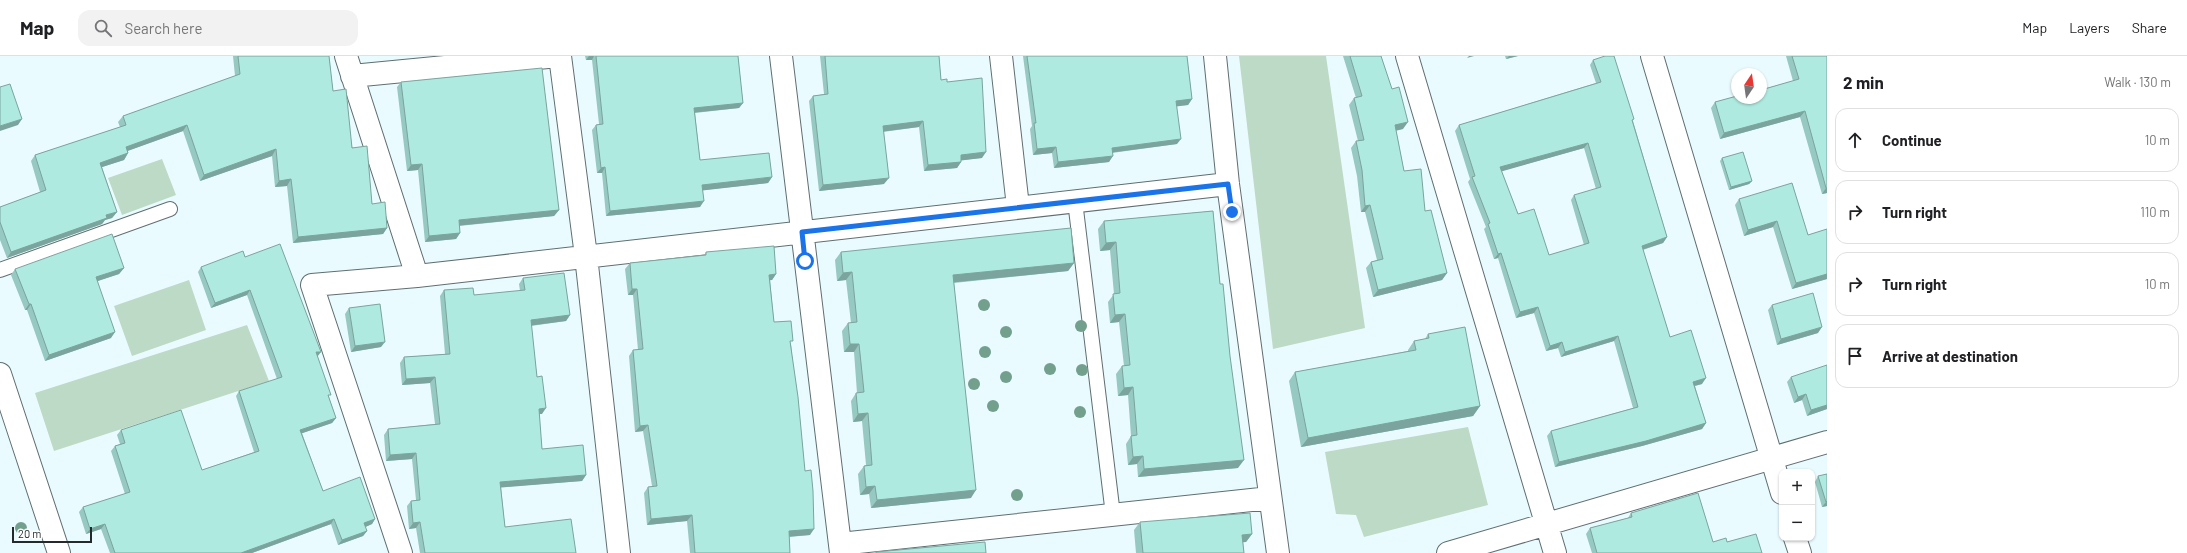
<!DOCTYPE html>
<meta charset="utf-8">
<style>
body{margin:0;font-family:Barlow,sans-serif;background:#f2f2f2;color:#202124}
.controls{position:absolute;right:12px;bottom:12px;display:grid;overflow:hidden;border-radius:8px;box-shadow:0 1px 3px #0004}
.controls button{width:36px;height:36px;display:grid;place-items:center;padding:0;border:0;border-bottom:1px solid #e0e0e0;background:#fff;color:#202124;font:20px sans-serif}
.compass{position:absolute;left:1731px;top:12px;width:36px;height:36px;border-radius:50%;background:#fff;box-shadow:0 1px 3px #0004;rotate:13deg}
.scale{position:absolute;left:12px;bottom:10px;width:80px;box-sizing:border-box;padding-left:4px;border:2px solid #242a2c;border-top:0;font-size:11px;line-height:14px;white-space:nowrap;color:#242a2c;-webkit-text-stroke:3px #fff;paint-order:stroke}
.stop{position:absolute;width:12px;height:12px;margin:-9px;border:3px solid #1a73e8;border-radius:50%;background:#fff}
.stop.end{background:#1a73e8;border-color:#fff;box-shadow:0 1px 4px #0008}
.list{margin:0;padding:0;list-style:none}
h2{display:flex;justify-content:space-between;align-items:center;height:52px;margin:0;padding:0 16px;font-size:17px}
h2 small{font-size:13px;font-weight:400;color:#757577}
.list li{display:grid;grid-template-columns:26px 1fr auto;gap:12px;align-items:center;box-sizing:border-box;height:64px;margin:0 8px 8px;padding:0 8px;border:1px solid #e0e0e0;border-radius:12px}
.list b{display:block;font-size:15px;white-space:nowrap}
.list em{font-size:13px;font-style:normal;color:#757577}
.icon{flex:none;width:22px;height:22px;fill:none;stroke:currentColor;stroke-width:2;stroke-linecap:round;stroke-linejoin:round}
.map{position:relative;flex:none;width:1827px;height:497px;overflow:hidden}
header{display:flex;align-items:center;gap:24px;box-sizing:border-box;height:56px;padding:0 20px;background:#fff;border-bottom:1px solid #e0e0e0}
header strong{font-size:19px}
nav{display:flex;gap:22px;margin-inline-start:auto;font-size:14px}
.search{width:280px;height:36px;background:#f2f2f2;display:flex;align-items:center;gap:10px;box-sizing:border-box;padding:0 14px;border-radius:12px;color:#757577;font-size:15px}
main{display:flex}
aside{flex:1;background:#fff}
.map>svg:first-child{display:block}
.green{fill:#bcdac5}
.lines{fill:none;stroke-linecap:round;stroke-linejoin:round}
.lane-casing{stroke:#5f6e71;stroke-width:16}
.street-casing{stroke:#5f6e71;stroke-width:24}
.secondary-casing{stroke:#5f6e71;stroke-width:24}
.lane{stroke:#fff;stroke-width:14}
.street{stroke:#fff;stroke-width:22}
.secondary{stroke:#fff;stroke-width:22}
.tree{fill:#73a08d}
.wall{fill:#96c9c1;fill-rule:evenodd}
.shaded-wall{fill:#7aa49d}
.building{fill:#afeae0;stroke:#7aa49d;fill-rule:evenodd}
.route{stroke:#1a73e8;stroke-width:5}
</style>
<header>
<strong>Map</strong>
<div class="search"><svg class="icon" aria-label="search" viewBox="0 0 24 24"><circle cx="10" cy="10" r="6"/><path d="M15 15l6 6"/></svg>Search here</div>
<nav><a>Map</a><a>Layers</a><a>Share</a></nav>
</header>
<main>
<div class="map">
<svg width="1827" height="497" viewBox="0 0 1827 497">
<rect width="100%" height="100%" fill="#eafbff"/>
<!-- green -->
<path class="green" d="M1239 0H1326L1365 272 1273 293Z
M162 103 176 139 122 159 108 122Z
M189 224 206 274 132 300 114 250Z
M247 269 269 325 54 395 35 337Z
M1468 371 1488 449 1364 481 1356 459 1336 458 1325 396Z"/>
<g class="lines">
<!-- lane casing -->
<g class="lane-casing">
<path id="lane" d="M1075 145 1113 459
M0 214 170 153"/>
</g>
<!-- street casing -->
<g class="street-casing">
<path id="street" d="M346 0 417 220
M560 0 586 200 619 497
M781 0 841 497
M1001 0 1018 151
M1215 0 1228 128 1278 497
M1407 0 1555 497
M352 20 558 0
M0 318 59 497
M840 488 1270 442
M401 497 312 229 417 220 1228 128
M1448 497 1827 386"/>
</g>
<!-- secondary casing -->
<g class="secondary-casing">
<path id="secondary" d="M1652 0 1782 437
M1795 482 1800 497"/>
</g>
<!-- lane -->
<use href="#lane" class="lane"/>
<!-- street -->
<use href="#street" class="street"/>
<!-- secondary -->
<use href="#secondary" class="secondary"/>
</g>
<!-- trees -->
<g class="tree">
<circle cx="984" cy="249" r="6"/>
<circle cx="1081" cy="270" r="6"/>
<circle cx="1006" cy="276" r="6"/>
<circle cx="985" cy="296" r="6"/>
<circle cx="1050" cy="313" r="6"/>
<circle cx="1082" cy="314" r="6"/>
<circle cx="1006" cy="321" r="6"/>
<circle cx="974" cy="328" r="6"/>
<circle cx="993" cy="350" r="6"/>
<circle cx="1080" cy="356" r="6"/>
<circle cx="1017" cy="439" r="6"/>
<circle cx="21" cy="472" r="6"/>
</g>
<!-- wall -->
<path class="wall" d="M233 0H329L333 35 372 148 387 172 383 178 293 187 287 130 275 131 272 100 200 125 183 75 127 95 128 97 124 104 102 111 117 156 112 162 105 164 102 168 7 202 0 184V151L40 136 31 105 35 99 120 71 118 66 123 60 235 20Z
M585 0H738L743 47 739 52 695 57 700 104 772 121 768 127 703 134 700 151 606 160 602 117H597L592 74 596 69 599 68 592 4H586Z
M820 0H939L941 24 947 26 982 102 961 104V106L957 112 924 115 919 71 883 76 884 128 819 135 809 45 813 40 824 38Z
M1023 0H1187L1192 43 1188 49 1176 50 1177 88 1112 97 1109 106 1054 112 1052 97 1033 99 1030 73 1032 70Z
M1343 0H1381L1403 73 1396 74 1404 115 1425 155 1447 217 1442 224 1373 241 1366 212 1371 206 1377 204 1365 156H1361L1357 120 1351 92 1356 85H1358L1349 49 1354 42H1356Z
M1505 0H1518L1506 3Z
M1786 0H1827V137L1822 138 1800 61 1720 83 1711 52 1715 46 1793 25Z
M1593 4 1633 65 1667 181 1663 187 1643 194 1670 281 1702 328 1695 330 1706 367 1702 373 1642 390 1555 411 1547 380 1551 375 1633 352 1614 285 1561 301 1558 292 1546 295 1534 257 1516 262 1498 202 1494 203 1484 173 1486 171 1468 126 1470 123 1455 75 1459 69 1596 27 1590 9ZM1584 92 1596 133 1574 139 1571 144 1584 189 1549 199 1518 158 1501 115Z
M401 26 559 154 554 160 459 170 460 177 456 183 425 186 418 114 407 115 397 31Z
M1722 102 1752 125 1749 128 1729 134 1720 105Z
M1739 143 1808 179 1827 173V223L1792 233 1773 171 1744 180 1735 149Z
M1213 155 1238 412 1138 421 1137 408 1128 409 1126 388 1131 380 1128 339 1118 340 1116 318 1122 310H1124L1119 266 1110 267 1108 246 1114 238 1110 194 1100 195 1098 173 1104 165Z
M706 196 776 218 772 224H770L774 266 791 288 810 479 789 481 790 497H690L687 465 647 469 644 437 648 431 652 430 643 375 635 376 629 300 633 294H638L633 239H628L625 213 630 207 704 200Z
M841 196 1074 207 1068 215 954 227 971 442 871 452 869 438 860 439 858 418 864 410 866 409 862 365 853 366 851 345 856 337H857L854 296H844L842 275 848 267H851L846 224 837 225 835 204Z
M245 201 317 300 329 341 336 362 332 367 302 377 323 435 375 463 372 468 365 471 367 475 363 480 338 489 331 468 252 497H110L101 473 86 478 79 456 83 451 125 438 111 395 115 390 120 388 117 379 121 374 202 414 254 396 236 340 239 335 277 323 247 239 211 252 198 216 201 211Z
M124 212 119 218 97 225 111 282 45 305 27 254H25L11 219 15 213Z
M523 222 570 259 566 265 531 270 537 321 542 358H539L542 393 586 419 582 425 501 431 505 471 576 497H420L416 472 409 473 407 450 411 445 416 444 412 403 386 405 384 379 388 373 435 368 430 327 402 329 400 307 404 301 445 298 440 240 444 234 474 239 520 235 519 228Z
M1772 249 1818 277 1777 289 1768 254Z
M349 252 381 291 351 296 345 258Z
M1428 278 1480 350 1473 360 1301 391 1289 325 1295 316 1408 295V294L1414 285 1425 283Z
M1791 321 1827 353 1807 360 1802 344 1794 347 1787 326Z
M1827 418V450L1822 451 1815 426 1818 420Z
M1631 457 1713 486H1727L1762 497H1592L1586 478 1590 472 1628 462Z
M1140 466 1252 478 1246 486H1243L1244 497H1136L1134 474Z"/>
<!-- shaded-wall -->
<path class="shaded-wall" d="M589 0H594L592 4H586Z
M1469 0H1474L1467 2Z
M1509 0H1518L1506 3Z
M1192 43 1188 49 1172 51 1176 45Z
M743 47 739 52 690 57 694 52Z
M1805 55 1800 61 1720 83 1724 77Z
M22 63 18 69 0 75V70Z
M923 65 919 71 879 76 883 70Z
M1408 66 1403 73 1391 76 1395 69Z
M187 69 183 75 122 97 126 91Z
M1181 83 1177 88 1108 97 1112 92Z
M1588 87 1584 92 1496 117 1500 111Z
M1056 91 1052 97 1033 99 1037 93Z
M276 93 272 100 200 125 204 119Z
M986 96 982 102 957 105 961 99Z
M128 97 124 104 96 113 100 107Z
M1113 100 1109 106 1054 112 1058 106Z
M961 106 957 112 924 115 928 109Z
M422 108 418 114 407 115 411 109Z
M605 111 602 117H597L601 112Z
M772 121 768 127 698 135 702 129Z
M889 122 884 128 819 135 823 129Z
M291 123 287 130 275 131 279 125Z
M1752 125 1749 128 1729 134 1731 131Z
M1826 132H1827V137L1822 138Z
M704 145 700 151 606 160 610 155Z
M1370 149 1365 156H1361L1365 150Z
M559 154 554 160 455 170 459 164Z
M117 156 112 162 105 164 102 168 7 202 11 196 106 159Z
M1777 165 1773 171 1744 180 1748 174Z
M387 172 383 178 293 187 298 181Z
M460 177 456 183 425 186 429 180Z
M1667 181 1663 187 1638 195 1642 190Z
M1116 186 1110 194 1100 195 1106 187Z
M1501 197 1498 202 1494 203 1498 198Z
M1074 207 1068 215 947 227 953 219Z
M124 212 119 218 92 227 96 221Z
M852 216 846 224 837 225 843 217Z
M1447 217 1442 224 1373 241 1378 234Z
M776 218 772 224 765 225 769 219Z
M1827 218V223L1792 233 1796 227Z
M632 233H637L633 239H628Z
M250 234 247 239 211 252 215 247Z
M29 248H31L27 254H25Z
M1538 251 1534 257 1516 262 1520 256Z
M1125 258 1119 266 1110 267 1115 259Z
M570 259 566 265 527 270 531 264Z
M1822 271 1818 277 1777 289 1781 283Z
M115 276 111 282 45 305 49 299Z
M1618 280 1614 285 1561 301 1565 296Z
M385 286 381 291 351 296 355 290Z
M1562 286 1558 292 1546 295 1550 290Z
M850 288H859L854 296H844Z
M316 296H321L317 301Z
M435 321 430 327 402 329 406 323Z
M1706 322 1702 328 1690 331 1693 326Z
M1133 331 1128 339 1118 340 1124 332Z
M1806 338 1802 344 1794 347 1798 341Z
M1827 349V353L1807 360 1811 354Z
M1480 350 1473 360 1301 391 1308 382Z
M546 352 542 358H535L539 353Z
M868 357 862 365 853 366 858 358Z
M336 362 332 367 297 379 300 374Z
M1706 367 1702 373 1642 390 1555 411 1559 406Z
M648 369 643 375 635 376 640 370Z
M416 397 412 403 386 405 390 399Z
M1143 400 1137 408 1128 409 1133 401Z
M1244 404 1238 412 1138 421 1144 413Z
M586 419 582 425 496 432 500 426Z
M875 430 869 438 860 439 866 431Z
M976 434 971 442 871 452 877 444Z
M1827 445V450L1822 451 1826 446Z
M692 459 687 465 647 469 651 463Z
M334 463 331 468 252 497H241Z
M375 463 372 468 361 473 364 467Z
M420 466 416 472 409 473 413 467Z
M105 468 101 473 86 478 90 473Z
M814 473 810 479 784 481 789 475Z
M367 475 363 480 338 489 342 484Z
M1252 478 1246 486 1236 487 1242 479Z"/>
<!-- building -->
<path class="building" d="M238 0H329L333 35 346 33 352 92 367 90 372 148 385 146 387 172 298 181 291 123 279 125 276 93 204 119 187 69 126 91 128 97 100 107 117 156 106 159 107 162 11 196 0 166V151L46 134 35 99 126 69 123 60 240 18Z
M596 0H738L743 47 694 52 700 104 769 97 772 121 702 129 704 145 610 155 605 111 601 112 596 69 603 68Z
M825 0H939L941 24 947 23V26L982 22 986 96 961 99V106L928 109 923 65 883 70 889 122 823 129 813 40 828 38Z
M1027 0H1187L1192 43 1176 45 1181 83 1112 92 1113 100 1058 106 1056 91 1037 93 1034 67H1036Z
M1350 0H1381L1392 33 1399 31 1408 66 1395 69 1404 115 1421 113 1425 155 1431 154 1447 217 1378 234 1371 206 1383 203 1370 149 1365 150 1362 114 1356 85 1364 84 1354 42 1362 40Z
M1605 0H1614L1634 63 1632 64 1667 181 1642 190 1670 281 1691 274 1706 322 1693 326 1706 367 1646 385 1559 406 1551 375 1638 351 1618 280 1565 296 1562 286 1550 290 1538 251 1520 256 1501 197 1498 198 1488 168 1490 167 1472 121 1475 120 1459 69 1601 26 1593 4ZM1588 87 1601 131 1574 139 1589 187 1549 199 1534 153 1518 158 1500 111Z
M1792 0H1827V132H1826L1805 55 1724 77 1715 46 1737 40V42H1761V34L1799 23Z
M542 12 559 154 459 164 460 177 429 180 422 108 411 109 401 26Z
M10 28 22 63 0 70V31Z
M1743 96 1752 125 1731 131 1722 102Z
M1792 127 1808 179 1827 173V218L1796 227 1777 165 1748 174 1739 143Z
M1213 155 1220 228H1223L1230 300 1244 404 1144 413 1143 400 1133 401 1131 380 1137 379 1133 331 1124 332 1122 310 1130 309 1125 258 1115 259 1113 238 1120 237 1116 186 1106 187 1104 165Z
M1071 172 1074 207 953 219 976 434 877 444 875 430 866 431 864 410 872 409 868 357 858 358 856 337 864 336 859 288H850L848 267 857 266 852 216 843 217 841 196Z
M112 178 124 212 96 221 115 276 49 299 31 248H29L15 213Z
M280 188 321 296H316L331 339H328L336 362 300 374 323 435 360 421 375 463 364 467 367 475 342 484 334 463 241 497H115L105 468 90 473 83 451 130 436 115 390 125 387 121 374 181 354 202 414 259 395 239 335 282 321 250 234 215 247 201 211 243 195 245 201Z
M774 190 776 218 769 219 774 266 791 265 793 285H790L798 341 805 415 811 414 813 435 814 473 789 475 790 497H695L692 459 651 463 648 431 657 430 648 369 640 370 633 294 643 293 637 233H632L630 207 706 199V196Z
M564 217 570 259 531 264 537 321 542 320 546 352 539 353 542 393 583 389 586 419 500 426 505 471 571 463 576 497H425L420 466 413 467 411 445 420 444 416 397 390 399 388 373 440 368 435 321 406 323 404 301 450 298 444 234 473 232 474 239 525 234 523 222Z
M1813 237 1822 271 1781 283 1772 249Z
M380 248 385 286 355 290 349 252Z
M1465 271 1480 350 1308 382 1295 316 1416 294 1414 285 1429 282 1428 278Z
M1827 309V349L1811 354 1806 338 1798 341 1791 321Z
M1827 418V445L1826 446 1818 420Z
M1698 437 1713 486 1726 482 1727 486 1756 478 1762 497H1597L1590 472 1632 461 1631 457Z
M1250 457 1252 478 1242 479 1244 497H1143L1140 466Z
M985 486 986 497H876V496Z"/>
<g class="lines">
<!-- route -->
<path class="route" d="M805 205 802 176 1228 128 1232 156"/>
</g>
</svg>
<div class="controls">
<button>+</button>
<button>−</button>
</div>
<svg class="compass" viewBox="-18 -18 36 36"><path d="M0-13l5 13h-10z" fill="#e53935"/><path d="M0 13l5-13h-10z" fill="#757577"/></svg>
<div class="scale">20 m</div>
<div class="stop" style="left:805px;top:205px"></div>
<div class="stop end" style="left:1232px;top:156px"></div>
</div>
<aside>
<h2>2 min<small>Walk · 130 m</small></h2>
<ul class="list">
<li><svg class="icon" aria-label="ahead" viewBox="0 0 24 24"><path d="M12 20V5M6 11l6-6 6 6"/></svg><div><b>Continue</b></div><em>10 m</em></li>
<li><svg class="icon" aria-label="right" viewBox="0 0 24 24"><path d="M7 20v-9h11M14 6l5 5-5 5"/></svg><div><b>Turn right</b></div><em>110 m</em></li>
<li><svg class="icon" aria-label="right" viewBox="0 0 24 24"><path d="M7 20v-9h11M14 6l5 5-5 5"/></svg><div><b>Turn right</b></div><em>10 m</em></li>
<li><svg class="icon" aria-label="arrive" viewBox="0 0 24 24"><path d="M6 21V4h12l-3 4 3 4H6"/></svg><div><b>Arrive at destination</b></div></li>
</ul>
</aside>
</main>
